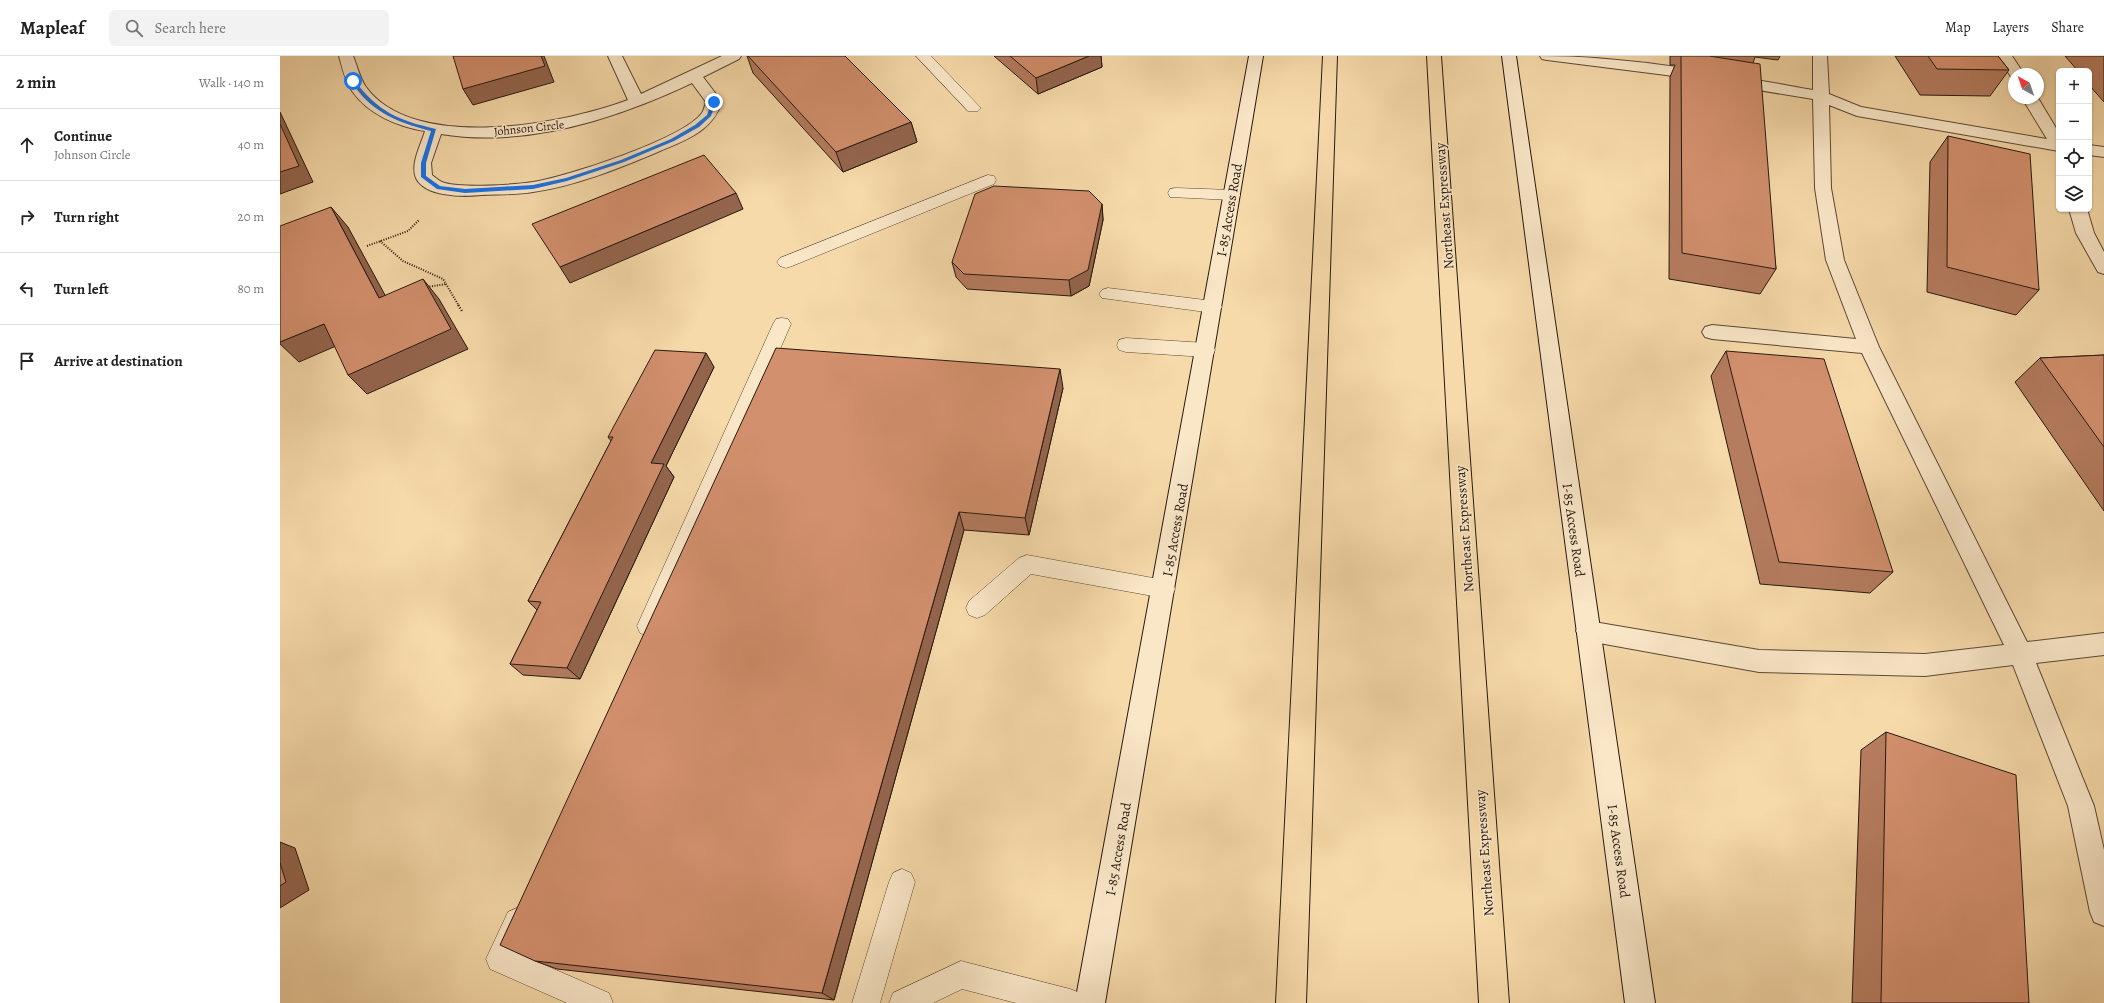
<!DOCTYPE html>
<meta charset="utf-8">
<style>
body{margin:0;font-family:Alegreya,serif;background:#f2f2f2;color:#222}
.controls{position:absolute;right:12px;top:12px;display:grid;overflow:hidden;border-radius:6px;box-shadow:0 1px 3px #0004}
.controls button{width:36px;height:36px;display:grid;place-items:center;padding:0;border:0;border-bottom:1px solid #e0e0e0;background:#fff;color:#222;font:20px sans-serif}
.compass{position:absolute;left:1728px;top:12px;width:36px;height:36px;border-radius:50%;background:#fff;box-shadow:0 1px 3px #0004;rotate:320deg}
.stop{position:absolute;width:12px;height:12px;margin:-9px;border:3px solid #1a73e8;border-radius:50%;background:#fff}
.stop.end{background:#1a73e8;border-color:#fff;box-shadow:0 1px 4px #0008}
.list{margin:0;padding:0;list-style:none}
h2{display:flex;justify-content:space-between;align-items:center;height:52px;margin:0;padding:0 16px;font-size:17px}
h2 small{font-size:13px;font-weight:400;color:#767676}
.list li{display:grid;grid-template-columns:26px 1fr auto;gap:12px;align-items:center;box-sizing:border-box;height:72px;padding:0 16px;border-top:1px solid #e0e0e0}
.list b{display:block;font-size:15px;white-space:nowrap}
.list p{margin:0;font-size:13px;white-space:nowrap;color:#767676}
.list em{font-size:13px;font-style:normal;color:#767676}
.icon{flex:none;width:22px;height:22px;fill:none;stroke:currentColor;stroke-width:2;stroke-linecap:round;stroke-linejoin:round}
.map{position:relative;flex:none;width:1824px;height:947px;overflow:hidden}
header{display:flex;align-items:center;gap:24px;box-sizing:border-box;height:56px;padding:0 20px;background:#fff;border-bottom:1px solid #e0e0e0}
header strong{font-size:19px}
nav{display:flex;gap:22px;margin-inline-start:auto;font-size:14px}
.search{width:280px;height:36px;background:#f2f2f2;display:flex;align-items:center;gap:10px;box-sizing:border-box;padding:0 14px;border-radius:6px;color:#767676;font-size:15px}
main{display:flex}
aside{flex:1;background:#fff}
.map>svg:first-child{display:block}
.lines{fill:none;stroke-linecap:round;stroke-linejoin:round}
.service-casing{stroke:#5b4936;stroke-width:1}
.minor-casing{stroke:#5b4936;stroke-width:2}
.secondary-casing{stroke:#271910;stroke-width:2}
.motorway-casing{stroke:#271910;stroke-width:2}
.path-far1{stroke:#271910;stroke-width:2;stroke-dasharray:1 1.5;stroke-linecap:butt}
.path{stroke:#271910;stroke-width:2.5;stroke-dasharray:1 2;stroke-linecap:butt}
.service{fill:#fae7c8;fill-rule:evenodd}
.minor{fill:#fae7c8;fill-rule:evenodd}
.secondary{fill:#fae7c8;fill-rule:evenodd}
.motorway{fill:#f7daaa;fill-rule:evenodd}
.wall{fill:#b57c5f;stroke:#271910}
.shaded-wall{fill:#94654d;stroke:#271910}
.building{fill:#d3906e;stroke:#271910}
.route{fill:#1a73e8}
.labels{text-anchor:middle;stroke-width:3;stroke-linejoin:round;paint-order:stroke}
.far-street-label{font-size:12px;fill:#271910;stroke:#fae7c8}
.street-label{font-size:14px;fill:#271910;stroke:#fae7c8}
</style>
<header>
<strong>Mapleaf</strong>
<div class="search"><svg class="icon" aria-label="search" viewBox="0 0 24 24"><circle cx="10" cy="10" r="6"/><path d="M15 15l6 6"/></svg>Search here</div>
<nav><a>Map</a><a>Layers</a><a>Share</a></nav>
</header>
<main>
<aside>
<h2>2 min<small>Walk · 140 m</small></h2>
<ul class="list">
<li><svg class="icon" aria-label="ahead" viewBox="0 0 24 24"><path d="M12 20V5M6 11l6-6 6 6"/></svg><div><b>Continue</b><p>Johnson Circle</p></div><em>40 m</em></li>
<li><svg class="icon" aria-label="right" viewBox="0 0 24 24"><path d="M7 20v-9h11M14 6l5 5-5 5"/></svg><div><b>Turn right</b></div><em>20 m</em></li>
<li><svg class="icon" aria-label="left" viewBox="0 0 24 24"><path d="M17 20v-9H6M10 6l-5 5 5 5"/></svg><div><b>Turn left</b></div><em>80 m</em></li>
<li><svg class="icon" aria-label="arrive" viewBox="0 0 24 24"><path d="M6 21V4h12l-3 4 3 4H6"/></svg><div><b>Arrive at destination</b></div></li>
</ul>
</aside>
<div class="map">
<svg width="1824" height="947" viewBox="0 0 1824 947">
<rect width="100%" height="100%" fill="#f7daaa"/>
<filter id="stains"><feTurbulence type="fractalNoise" baseFrequency=".005" numOctaves="4"/><feColorMatrix values="0 0 0 0 .2 0 0 0 0 .09 0 0 0 0 .02 0 0 0 .5 -.17"/></filter>
<radialGradient id="worn" r=".72"><stop offset=".6" stop-color="#630" stop-opacity="0"/><stop offset="1" stop-color="#630" stop-opacity=".3"/></radialGradient>
<g class="lines">
<!-- service casing -->
<g class="service-casing">
<path id="service" d="M636 0H651L698 49 701 52 698 55H688Z
M708 119 714 120 716 124 714 128 512 210 506 212 500 210 497 206 500 202Z
M896 132 952 134 958 135 960 139 958 143 952 144 890 141 888 137 890 133Z
M828 232 933 245 939 247 942 251 939 255 933 257 822 242 819 238 822 234Z
M502 262 508 263 511 268 379 570 376 577 368 580 360 577 357 570 493 268 496 263Z
M846 282 926 287 933 289 935 294 933 299 926 301 846 296 839 294 837 289 839 284Z
M747 499 884 524 892 526 895 533 892 540 884 542 751 518 705 559 697 562 689 559 686 552 689 545 739 502Z
M622 813 631 817 635 826 600 947H572L609 826 613 817Z
M237 852 246 856 250 865 237 897 329 937 333 947H287L210 913 206 903 228 856Z
M681 905 790 933 800 937 804 947H736L682 933 653 947H609L613 937Z"/>
</g>
<!-- minor casing -->
<g class="minor-casing">
<path id="minor" d="M59 0H73C77 9 80 23 86 31 134 97 284 68 348 44L328 0H342L361 38 442 0H461L459 3 423 21 442 46C438 57 433 65 423 73 411 83 394 89 380 95 340 112 296 130 253 136 236 139 218 138 201 139 183 141 145 141 136 122 130 108 141 89 145 75 118 71 88 58 72 35 65 25 62 11 59 0ZM412 27 426 46C425 49 424 54 422 57 403 83 286 121 253 126 233 129 183 132 165 127 160 126 156 122 152 119L151 107 161 78C245 92 336 63 412 27Z
M1260 0C1351 0 1443 18 1533 34V0H1547L1549 38 1581 51 1767 83 1742 42H1758L1779 77V95L1577 60 1549 49 1551 132 1564 204 1599 291 1747 586 1824 577V599L1756 607 1814 750 1824 794V870L1814 866 1810 856 1788 750 1733 609 1645 620 1479 616 1308 585 1300 582 1296 575 1300 568 1308 565 1479 594 1645 598 1724 589 1582 297 1432 283 1425 281 1422 276 1425 271 1432 269 1576 283 1546 204 1535 132 1533 43 1386 19 1267 4 1262 3Z
M1718 0H1732L1744 18H1734V22L1731 21Z
M1809 89 1824 91V101L1809 99Z
M1789 153H1807L1814 177 1824 196V218L1818 216 1796 177Z"/>
</g>
<!-- secondary casing -->
<g class="secondary-casing">
<path id="secondary" d="M969 0H983L825 947H795Z
M1222 0H1236L1375 947H1345Z"/>
</g>
<!-- motorway casing -->
<g class="motorway-casing">
<path id="motorway" d="M1043 0H1057L1026 947H996Z
M1147 0H1161L1229 947H1199Z"/>
</g>
<!-- path-far1 -->
<path class="path-far1" d="M100 185 123 205 163 223 179 250
M87 190 128 175 139 164
M147 231 166 228"/>
<!-- path -->
<path class="path" d="M178 249 182 255"/>
<!-- service -->
<use href="#service" class="service"/>
<!-- minor -->
<use href="#minor" class="minor"/>
<!-- secondary -->
<use href="#secondary" class="secondary"/>
<!-- motorway -->
<use href="#motorway" class="motorway"/>
</g>
<!-- wall -->
<path class="wall" d="M467 0H565L631 66 637 86 563 116 473 17Z
M714 0H821L822 11 758 38Z
M1390 0H1500L1498 4 1475 1 1473 7 1496 213 1480 238 1389 223 1390 21 1395 9H1390Z
M1615 0H1718L1729 14 1710 40 1640 39Z
M1785 0H1824V46L1809 29V15H1798Z
M1668 80 1759 234 1736 259 1647 236 1650 106Z
M822 148 823 164 809 230 791 240 687 233 676 221 672 206Z
M1446 295 1613 516 1590 537 1480 528 1431 320Z
M1824 299V455L1735 326 1760 302Z
M434 311 386 410 394 421 300 623 243 619 230 608 257 554 248 545 331 385 328 381Z
M783 332 749 479 684 474 554 944 277 913 255 905Z
M1606 676 1749 947H1572L1581 694Z"/>
<!-- shaded-wall -->
<path class="shaded-wall" d="M261 0H264L274 26 193 49 183 33Z
M809 0H821L822 11 758 38 756 22Z
M0 56 33 126 0 138Z
M631 66 637 86 563 116 556 96Z
M456 137 463 153 290 227 280 211Z
M822 148 823 164 809 230 791 240 789 224Z
M51 151 68 171 117 261 99 242Z
M143 223 159 243 188 293 87 338 68 319Z
M44 268 63 287 19 306 0 288V286Z
M426 297 434 311 386 410 394 421 300 623 287 612 371 407Z
M780 313 783 332 749 479 745 462Z
M679 456 684 474 554 944 542 937Z
M0 786 15 792 29 834 0 852Z"/>
<!-- building -->
<path class="building" d="M173 0H261L265 10 183 33Z
M468 0H565L631 66 556 96Z
M730 0H809L756 22Z
M1401 0H1429L1480 8 1496 213 1402 197Z
M1648 0H1718L1729 14 1657 13Z
M0 68 19 110 0 116Z
M1668 80 1750 98 1759 234 1667 211Z
M424 99 456 137 280 211 252 168Z
M714 130 809 135 822 148 808 214 789 224 684 218 672 206 695 138Z
M51 151 99 242 143 223 171 273 68 319 44 268 0 286V170Z
M496 292 780 313 745 462 679 456 542 937 255 905 220 889Z
M375 294 426 297 371 407 384 408 287 612 230 608 261 546 248 545 333 381H328Z
M1446 295 1544 303 1613 516 1499 506Z
M1824 299V391L1760 302Z
M1606 676 1736 719 1749 947H1601Z
M0 807 6 826 0 830Z"/>
<!-- route -->
<path class="route" d="M71 24H74C99 56 117 64 156 73L146 107V120L160 130 185 133 253 129 286 122 341 104 391 83 415 69 427 59 432 45 436 46 431 60 419 71 394 85 344 106 287 125 253 133 185 137 157 133 141 121V107L151 75C124 68 97 59 79 36 76 32 72 28 71 24Z"/>
<g class="labels">
<!-- far-street labels -->
<g class="far-street-label">
<text transform="translate(249 72) rotate(-6)" y="4">Johnson Circle</text>
</g>
<!-- street labels -->
<g class="street-label">
<text transform="translate(1164 150) rotate(-94)" y="5">Northeast Expressway</text>
<text transform="translate(949 154) rotate(-80)" y="5">I-85 Access Road</text>
<text transform="translate(1184 473) rotate(-94)" y="5">Northeast Expressway</text>
<text transform="translate(895 474) rotate(-80)" y="5">I-85 Access Road</text>
<text transform="translate(1294 474) rotate(82)" y="5">I-85 Access Road</text>
<text transform="translate(838 793) rotate(-80)" y="5">I-85 Access Road</text>
<text transform="translate(1339 795) rotate(82)" y="5">I-85 Access Road</text>
<text transform="translate(1204 797) rotate(-94)" y="5">Northeast Expressway</text>
</g>
</g>
<rect width="100%" height="100%" filter="url(#stains)"/>
<rect width="100%" height="100%" fill="url(#worn)"/>
</svg>
<div class="controls">
<button>+</button>
<button>−</button>
<button><svg class="icon" aria-label="locate" viewBox="0 0 24 24"><circle cx="12" cy="12" r="6"/><path d="M12 2v4M12 18v4M2 12h4M18 12h4"/></svg></button>
<button><svg class="icon" aria-label="layers" viewBox="0 0 24 24"><path d="M12 4l9 5-9 5-9-5zM3 14l9 5 9-5"/></svg></button>
</div>
<svg class="compass" viewBox="-18 -18 36 36"><path d="M0-13l5 13h-10z" fill="#e53935"/><path d="M0 13l5-13h-10z" fill="#767676"/></svg>
<div class="stop" style="left:73px;top:25px"></div>
<div class="stop end" style="left:434px;top:46px"></div>
</div>
</main>
